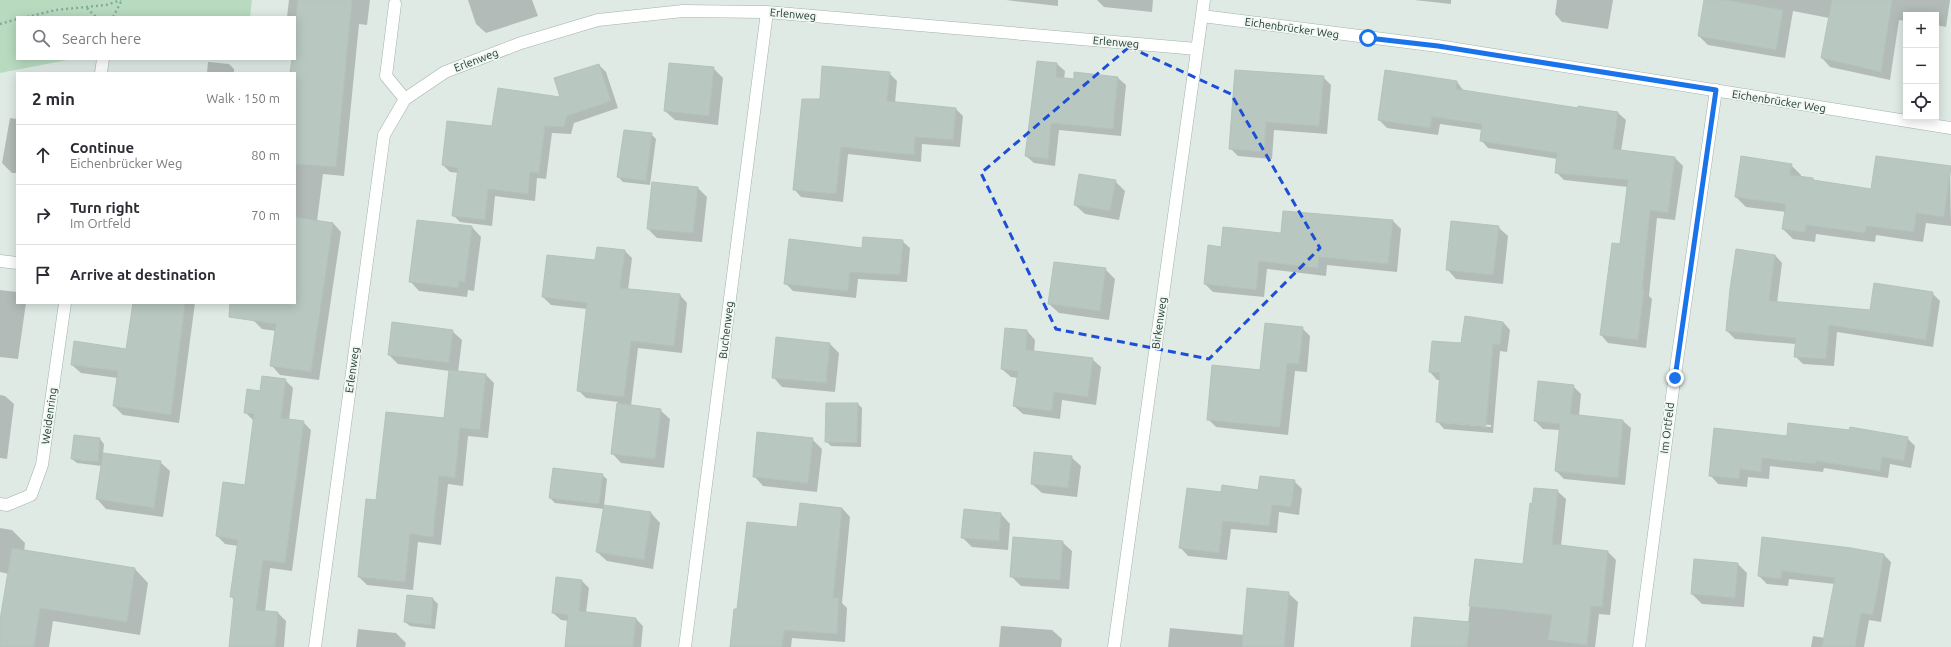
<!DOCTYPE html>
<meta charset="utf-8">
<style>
body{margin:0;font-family:Ubuntu,sans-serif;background:#f2f2f3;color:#2b2b33}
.controls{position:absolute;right:12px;top:12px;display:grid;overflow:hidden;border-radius:0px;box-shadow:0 2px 10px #0003}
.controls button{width:36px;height:36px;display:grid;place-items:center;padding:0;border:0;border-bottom:1px solid #e1e1e2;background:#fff;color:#2b2b33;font:20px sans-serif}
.stop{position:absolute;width:12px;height:12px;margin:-9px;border:3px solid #1a73e8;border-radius:50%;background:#fff}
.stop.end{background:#1a73e8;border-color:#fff;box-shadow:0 1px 4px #0008}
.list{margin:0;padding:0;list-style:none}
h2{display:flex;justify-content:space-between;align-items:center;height:52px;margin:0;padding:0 16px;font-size:17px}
h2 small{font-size:13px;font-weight:400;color:#7c7c81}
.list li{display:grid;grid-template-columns:26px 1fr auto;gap:12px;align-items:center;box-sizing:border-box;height:60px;padding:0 16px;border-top:1px solid #e1e1e2}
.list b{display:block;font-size:15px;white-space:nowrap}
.list p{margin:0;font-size:13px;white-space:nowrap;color:#7c7c81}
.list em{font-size:13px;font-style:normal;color:#7c7c81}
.icon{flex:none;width:22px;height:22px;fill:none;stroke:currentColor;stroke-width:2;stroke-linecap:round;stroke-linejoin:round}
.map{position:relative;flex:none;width:1951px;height:647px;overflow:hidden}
.search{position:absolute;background:#fff;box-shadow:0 2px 10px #0003;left:16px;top:16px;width:280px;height:44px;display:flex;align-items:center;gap:10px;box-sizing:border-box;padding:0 14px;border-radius:0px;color:#7c7c81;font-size:15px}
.panel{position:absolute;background:#fff;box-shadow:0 2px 10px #0003;left:16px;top:72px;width:280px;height:232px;border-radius:0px}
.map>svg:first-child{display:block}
.green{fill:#b8dbc0}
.shadow{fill:#0003;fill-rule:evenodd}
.building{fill:#b8c8c0;stroke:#b2c3bb}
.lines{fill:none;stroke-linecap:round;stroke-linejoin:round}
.minor-casing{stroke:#a2b2ab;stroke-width:13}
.path{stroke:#81ad9c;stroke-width:2.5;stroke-dasharray:2 3;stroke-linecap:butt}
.minor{stroke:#fff;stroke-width:12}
.route{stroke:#1a73e8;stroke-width:5}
.marked{fill:none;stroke:#1d4ed8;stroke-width:3;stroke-dasharray:8 5;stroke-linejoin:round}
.labels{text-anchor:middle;stroke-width:3.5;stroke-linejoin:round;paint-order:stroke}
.street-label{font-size:11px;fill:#213a31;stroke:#f0f7f3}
</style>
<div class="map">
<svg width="1951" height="647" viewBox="0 0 1951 647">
<rect width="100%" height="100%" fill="#dfeae5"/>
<!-- green -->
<path class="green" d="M0 0H252L250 17H17V59H72L0 73Z"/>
<!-- shadow -->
<path class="shadow" d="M289 0H370L367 25 359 24 344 176 323 174 317 221 333 223 341 232 319 380 280 375 272 366 276 331 262 329 253 320 256 303H295V73H291L293 59H295V17H287Z
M468 0H532L538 16 486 33 476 24Z
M1006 0H1058V6Z
M1097 0H1153L1152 12 1104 7Z
M1414 0H1451V4Z
M1557 0H1613L1608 29 1562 22 1555 14Z
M1705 0H1950L1946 27 1936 25V15H1906V21L1899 20 1890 80 1830 67 1822 58 1829 18 1793 11 1785 58 1708 45 1699 36Z
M208 62 229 64 234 69V73H207Z
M1057 64 1065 71 1064 79 1075 80V73L1118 78 1126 85 1121 136 1059 130 1055 166 1034 163 1026 156Z
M599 65 606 72 618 108 574 123 571 134 552 133 546 179 537 178 535 201 495 196 492 226 460 222 453 215 459 173 450 172 443 165 493 127 561 99Z
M713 68 723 78 718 125 675 120 665 111Z
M889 73 897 81 895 103 956 109 963 116 960 147 922 144 921 162 848 154 843 202 801 197 794 189 821 100Z
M1323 77 1331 85 1327 134 1274 130 1272 159 1238 156 1230 148Z
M1457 82 1464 91 1579 109 1618 113 1626 120 1621 151 1675 158 1683 166 1675 220 1657 218 1649 296 1652 299 1646 348 1608 343 1601 335 1621 245 1628 187 1564 180 1556 172 1558 159 1488 148 1481 140 1482 130 1440 124 1438 135 1387 128 1379 120Z
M10 118 17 119V173H12L2 163Z
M651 134 656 139 650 185 623 182 618 177Z
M1791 165 1801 175V177L1813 179 1815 181 1872 190 1950 167 1951 226 1926 223 1923 242 1876 235 1875 242 1816 234 1815 242 1793 239 1783 229 1786 212 1746 207 1736 197Z
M1115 181 1125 191 1119 220 1085 214 1075 205Z
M698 188 707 197 702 242 657 238 648 229Z
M1393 221 1401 229 1397 272 1327 265 1326 276 1267 269 1264 297 1213 292 1205 284 1222 248 1282 234Z
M472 227 481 237 474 291 468 290 467 297 419 291 410 281Z
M1498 227 1508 236 1503 284 1456 279 1447 269Z
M902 241 910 248 907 282 858 279 856 298 793 291 785 283 863 249Z
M625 251 632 258 628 290 680 295 687 303 682 353 638 348 631 406 660 410 670 419 664 468 621 463 612 453 618 402 586 398 578 390 587 309 551 305 543 297 596 261Z
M1775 255 1782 263 1777 303 1871 311 1932 293 1940 301 1933 347 1837 332 1834 366 1803 364 1795 356 1796 344 1735 339 1727 331Z
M1105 269 1115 279 1109 320 1059 313 1049 304Z
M0 290 17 292V303H26L18 359 0 357Z
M134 303H195L179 423 123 415 114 406 118 378 81 373 72 365 127 350Z
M1503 322 1510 330 1507 352 1500 351 1493 433 1444 429 1437 421 1440 380H1437L1430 372 1462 345ZM1444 421 1491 425V427L1444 423Z
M1302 328 1310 336 1307 372 1295 371 1288 435 1216 427 1208 419 1261 371Z
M1006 329 1027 331 1035 340 1034 352 1092 359 1101 367 1096 405 1062 400 1060 419 1023 414 1014 406 1018 378 1011 377 1002 369Z
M452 331 462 340 458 372 486 375 494 383 488 438 468 436 463 486 448 484 441 545 418 542 413 590 367 585 359 577 377 501 445 419 450 371 398 364 389 355Z
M777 338 830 344 839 353 835 392 782 387 773 377Z
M285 380 293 388 289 420 303 422 311 430 292 571 270 568 265 612 278 613 286 621 284 647H230L234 600 231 596 238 546 225 544 217 536 245 486 254 421 245 412 261 392Z
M1573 386 1581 394 1579 416 1623 421 1631 428 1625 485 1564 479 1556 471 1560 430 1543 429 1535 421Z
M0 395 5 396 14 404 7 459 0 458Z
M858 404 862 408 861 447 831 446 826 441Z
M1788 437 1907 438 1915 446 1911 468 1890 464 1888 478 1824 468 1823 472 1770 466 1769 479 1748 477 1747 487 1718 484 1711 476Z
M100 439 104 444 103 454 160 462 170 471 163 517 106 509 97 499 102 466 77 463 72 459Z
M812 439 822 449 817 492 763 486 754 476Z
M1071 457 1081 466 1077 497 1042 493 1032 484Z
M602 475 607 479 604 506 651 513 660 523 653 569 607 561 597 552 604 509 555 503 550 498Z
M1294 481 1302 489 1299 515 1279 512 1277 533 1231 529 1227 560 1188 556 1180 547 1259 491Z
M1557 491 1566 499 1561 546 1608 552 1616 560 1610 615 1599 614 1595 647H1412L1468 623 1475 560 1524 565 1532 505Z
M800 504 842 508 850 517 842 603 847 608 845 642 792 638 791 647H731L738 610 798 529Z
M1001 514 1010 524 1008 550 972 547 962 537Z
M0 528 12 530 25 543 24 552 135 569 148 583 140 635 53 621 49 647H0V627L9 574 0 572Z
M1763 538 1884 555 1891 562 1881 622 1869 620 1864 647H1811L1813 636 1825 638 1835 584 1789 579 1788 586 1767 584 1759 576Z
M1062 542 1072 551 1069 589 1021 586 1011 576Z
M1738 564 1747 573 1744 607 1702 604 1692 594Z
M557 578 582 581 589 588 586 613 636 619 643 626 641 647H566L569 621 561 620 553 613Z
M1288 593 1298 602 1294 647H1168L1170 628 1244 635Z
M408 597 433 599 438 604 435 629 410 626 405 622Z
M1001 626 1052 630 1062 639 1061 647H999Z
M358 629 396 633 406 643 405 647H356Z"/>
<!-- building -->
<path class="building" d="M298 0H352L336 167 295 164V73H290L292 59H295V27Z
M1704 0H1726L1783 10 1776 50 1698 36Z
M1832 0H1892L1881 72 1821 58Z
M1037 61 1057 63 1056 77 1074 79V72L1118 77 1113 129 1051 123 1048 159 1025 156Z
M669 63 714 67 709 116 664 111Z
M599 64 611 101 567 116 564 127 545 126 539 173 530 172 528 194 488 189 485 220 452 216 458 168 442 165 447 121 492 126 498 88 560 97 554 78Z
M822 66 890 72 887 101 956 108 953 140 915 137 914 155 841 147 836 194 793 190 802 99H820Z
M1235 70 1324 76 1319 126 1266 122 1264 152 1229 149Z
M1385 70 1457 81 1456 89 1578 108V106L1618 112 1613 149 1675 157 1668 213 1650 210 1642 290H1644L1638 340 1600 335 1612 243 1620 244 1628 180 1555 173 1557 153 1480 141 1482 124 1432 117 1430 128 1378 120Z
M624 130 652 133 646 181 617 177Z
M1741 156 1792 164 1790 175 1813 178V180L1871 189 1876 156 1951 166 1944 217 1916 213 1914 232 1866 226 1865 233 1806 225 1805 232 1782 229 1786 204 1735 197Z
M1079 174 1116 180 1110 211 1074 205Z
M652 182 698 187 693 233 647 229Z
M1283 211 1393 220 1388 264 1319 257 1318 268 1259 261 1256 290 1204 284 1208 245 1221 247 1223 227 1281 233Z
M295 217 333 223 311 372 270 366 276 324 229 317 230 303H295Z
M417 220 472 226 465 282 459 281 458 288 409 282Z
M1451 221 1499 226 1493 275 1446 270Z
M863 237 903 240 900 275 850 272 848 291 784 284 789 239 862 248Z
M597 247 625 250 620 288 680 294 674 346 631 341 624 397 577 391 587 303 542 297 547 255 595 260Z
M1736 249 1775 255 1769 301 1870 310 1874 283 1933 292 1926 340 1829 325 1826 359 1794 357 1796 338 1726 331 1730 289Z
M1054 262 1106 268 1100 311 1048 304Z
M133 303H185L171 415 113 406 118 371 71 365 74 341 126 349Z
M1465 316 1503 322 1500 345 1493 344 1486 426 1436 422 1440 373 1429 372 1432 341 1461 343Z
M392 322 453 330 449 363 388 355Z
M1265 323 1303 327 1299 364 1287 363 1280 427 1207 420 1212 365 1260 370Z
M1005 328 1027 330 1026 350 1093 358 1088 397 1054 392 1052 411 1013 406 1018 371 1001 369Z
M776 337 830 343 826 383 772 378Z
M449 370 486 374 480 430 460 428 455 478 439 476 433 537 410 534 405 582 358 577 366 499 376 500 386 412 444 418Z
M262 376 286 379 281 418 304 421 285 563 263 560 256 610 278 612 275 647H229L234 597H230L238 540 216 536 223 482 245 485 254 414 244 413 247 389 260 391Z
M1538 381 1574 385 1570 414 1623 420 1618 478 1555 471 1560 424 1534 421Z
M617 403 661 409 655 459 611 454Z
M826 403H858L857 443 825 442Z
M1788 423 1849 430 1850 427 1908 437 1904 461 1882 457 1880 471 1816 461V464L1762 458 1761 472 1740 469 1739 479 1709 476 1714 428 1787 436Z
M757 432 813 438 808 483 753 477Z
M74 435 100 438 98 462 71 459Z
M1034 452 1072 456 1068 488 1031 484Z
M103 453 161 461 154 508 96 499Z
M553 468 603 474 599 504 549 498Z
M1260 476 1295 480 1291 507 1272 505 1269 526 1223 521 1219 553 1179 548 1187 488 1221 492 1222 485 1258 490Z
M1534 488 1558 490 1552 544 1608 551 1602 607 1591 606 1587 645 1548 640 1552 615 1469 606 1475 559 1523 564 1530 503 1532 504Z
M800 503 842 508 833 598H839L837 634 784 630 782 647H730L734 609H737L747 522 797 527Z
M604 505 651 512 644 560 596 552Z
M964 509 1001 513 999 541 961 538Z
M1013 537 1063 541 1060 580 1010 577Z
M1762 537 1851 548 1884 554 1873 615 1861 613 1855 647H1822L1835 578 1782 571 1781 579 1758 576Z
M12 548 135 568 127 622 40 608 34 647H0V620Z
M1694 559 1738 563 1735 598 1691 594Z
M556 577 582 580 579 611 636 618 633 647H565L568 615 552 613Z
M1247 588 1289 592 1284 647H1242Z
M407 595 433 598 431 625 404 622Z
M1414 617 1470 622 1467 647H1411Z"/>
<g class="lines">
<!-- minor casing -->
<g class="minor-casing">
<path id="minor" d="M395 4 386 76 405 99
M1202 16 1438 46 1951 128
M101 73 103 59
M0 261 17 263
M0 504 7 505 31 495 42 465 65 303
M315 647 384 135 405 99 445 72 521 43 598 20 683 11 767 12 1197 49
M685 647 767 12
M1114 647 1204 0
M1639 647 1673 389 1716 90"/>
</g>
<!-- path -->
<path class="path" d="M87 8 96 17
M27 17 56 10 106 5 121 0
M113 17 122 0
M0 24 17 19"/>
<!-- minor -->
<use href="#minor" class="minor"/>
</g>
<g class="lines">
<!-- route -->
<path class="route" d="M1368 38 1438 46 1716 90 1675 378"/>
</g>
<!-- marked area -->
<path class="marked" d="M1129 47 1231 94 1320 248 1209 359 1056 329 981 173Z"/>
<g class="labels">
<!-- street labels -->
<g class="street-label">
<text transform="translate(793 14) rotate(5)" y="4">Erlenweg</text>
<text transform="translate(1292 28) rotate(8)" y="4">Eichenbrücker Weg</text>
<text transform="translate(1116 42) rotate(5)" y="4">Erlenweg</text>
<text transform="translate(476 60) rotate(-21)" y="4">Erlenweg</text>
<text transform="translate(1779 101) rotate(9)" y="4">Eichenbrücker Weg</text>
<text transform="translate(1159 323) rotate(-82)" y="4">Birkenweg</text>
<text transform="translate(726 330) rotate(-83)" y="4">Buchenweg</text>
<text transform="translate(352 370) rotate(-82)" y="4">Erlenweg</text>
<text transform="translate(49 416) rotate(-82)" y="4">Weidenring</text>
<text transform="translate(1667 428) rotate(-83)" y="4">Im Ortfeld</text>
</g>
</g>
</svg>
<div class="controls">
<button>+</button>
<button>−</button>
<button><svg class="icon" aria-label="locate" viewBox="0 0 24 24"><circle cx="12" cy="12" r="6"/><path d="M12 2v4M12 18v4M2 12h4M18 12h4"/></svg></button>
</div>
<div class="stop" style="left:1368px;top:38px"></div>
<div class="stop end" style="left:1675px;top:378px"></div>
<div class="search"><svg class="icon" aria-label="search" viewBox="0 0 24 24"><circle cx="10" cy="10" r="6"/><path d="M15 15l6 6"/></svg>Search here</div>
<section class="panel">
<h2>2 min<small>Walk · 150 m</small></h2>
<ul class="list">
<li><svg class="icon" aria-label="ahead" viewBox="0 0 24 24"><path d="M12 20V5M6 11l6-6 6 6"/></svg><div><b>Continue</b><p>Eichenbrücker Weg</p></div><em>80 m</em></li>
<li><svg class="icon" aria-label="right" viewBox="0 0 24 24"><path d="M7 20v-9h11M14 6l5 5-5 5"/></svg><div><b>Turn right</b><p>Im Ortfeld</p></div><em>70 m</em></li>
<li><svg class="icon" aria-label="arrive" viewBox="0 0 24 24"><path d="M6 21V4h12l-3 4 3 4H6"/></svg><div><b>Arrive at destination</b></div></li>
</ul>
</section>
</div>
